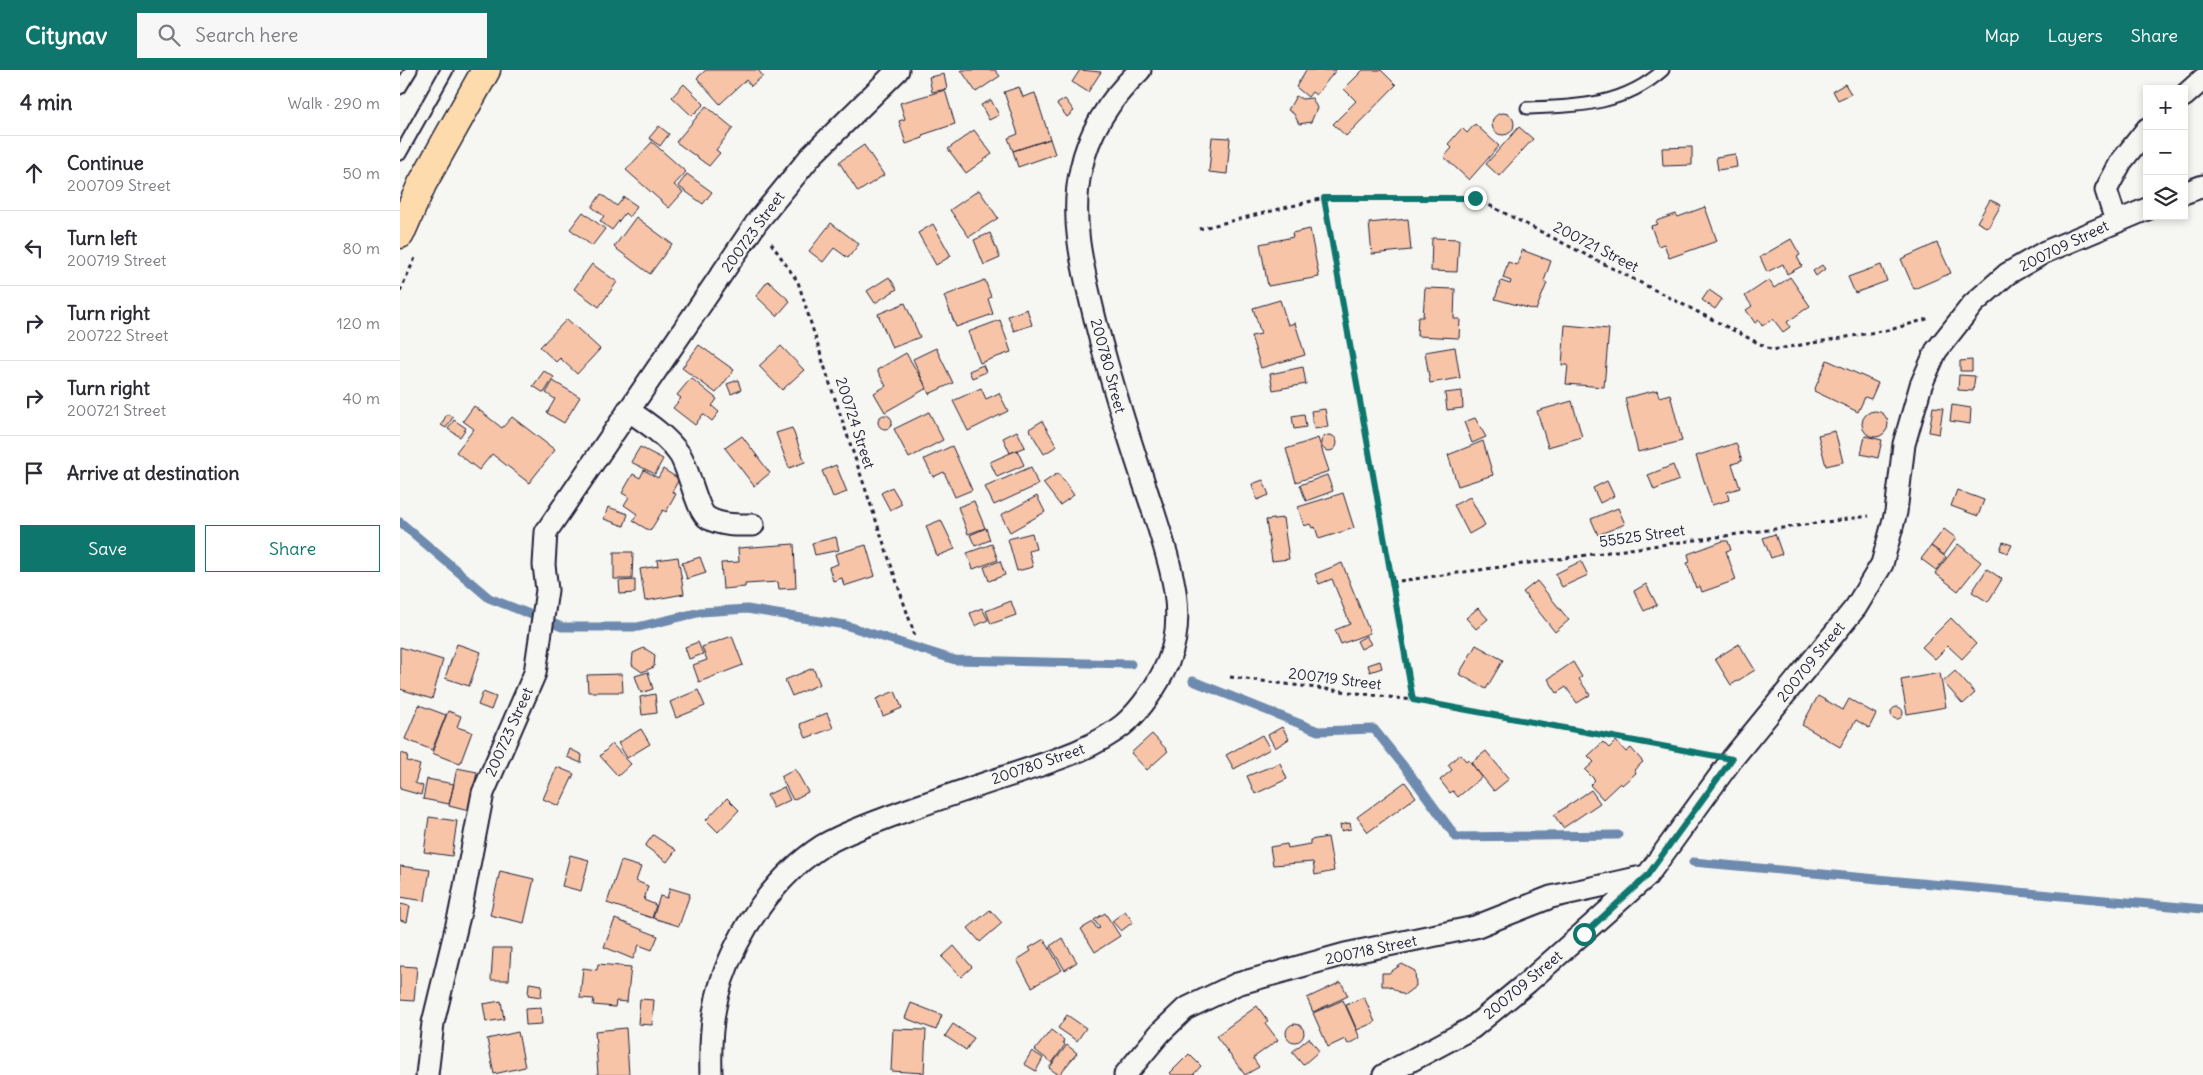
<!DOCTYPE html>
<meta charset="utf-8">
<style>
body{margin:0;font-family:Delius,sans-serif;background:#f7f7f7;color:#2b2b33}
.controls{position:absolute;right:15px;top:15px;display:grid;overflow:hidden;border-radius:0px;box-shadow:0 2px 8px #0003}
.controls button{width:45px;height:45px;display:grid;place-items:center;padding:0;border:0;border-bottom:1px solid #e1e1e2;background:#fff;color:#2b2b33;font:25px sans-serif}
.stop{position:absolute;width:15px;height:15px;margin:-11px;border:4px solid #0f766e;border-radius:50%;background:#fff}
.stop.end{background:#0f766e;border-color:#fff;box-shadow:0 1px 5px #0008}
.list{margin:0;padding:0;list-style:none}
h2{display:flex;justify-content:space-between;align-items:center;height:65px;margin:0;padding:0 20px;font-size:21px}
h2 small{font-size:16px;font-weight:400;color:#7c7c81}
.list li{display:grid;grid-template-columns:32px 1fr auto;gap:15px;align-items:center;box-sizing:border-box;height:75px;padding:0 20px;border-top:1px solid #e1e1e2}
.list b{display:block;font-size:19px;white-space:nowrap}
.list p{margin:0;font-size:16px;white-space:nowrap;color:#7c7c81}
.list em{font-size:16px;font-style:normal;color:#7c7c81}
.actions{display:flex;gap:10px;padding:15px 20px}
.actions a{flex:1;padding:11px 0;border:1px solid #0f766e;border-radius:0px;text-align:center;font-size:18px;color:#0f766e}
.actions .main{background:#0f766e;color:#fff}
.icon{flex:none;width:28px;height:28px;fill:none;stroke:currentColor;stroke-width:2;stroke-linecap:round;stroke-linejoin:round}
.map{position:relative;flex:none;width:1803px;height:1005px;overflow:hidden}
header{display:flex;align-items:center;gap:30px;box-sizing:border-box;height:70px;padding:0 25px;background:#0f766e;color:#fff}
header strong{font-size:24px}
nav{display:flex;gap:28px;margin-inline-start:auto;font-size:18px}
.search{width:350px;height:45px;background:#f7f7f7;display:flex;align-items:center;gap:12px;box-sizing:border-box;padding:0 18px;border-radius:0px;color:#7c7c81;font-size:19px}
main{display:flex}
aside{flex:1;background:#fff}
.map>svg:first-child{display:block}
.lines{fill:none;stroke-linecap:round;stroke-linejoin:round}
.stream{stroke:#6e8baf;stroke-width:9}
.building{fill:#f7c4a7;stroke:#22223b}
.lane-casing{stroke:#22223b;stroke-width:15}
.street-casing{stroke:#22223b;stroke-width:25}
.primary-casing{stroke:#22223b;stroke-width:31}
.path{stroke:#22223b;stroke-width:3;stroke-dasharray:4 4;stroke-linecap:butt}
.lane{stroke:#f6f6f2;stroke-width:11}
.street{stroke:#f6f6f2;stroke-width:21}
.primary{stroke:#fedbac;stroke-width:28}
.route{stroke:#0f766e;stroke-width:6}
.labels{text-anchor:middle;stroke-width:4;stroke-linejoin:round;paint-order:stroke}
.street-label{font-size:15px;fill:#22223b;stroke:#f6f6f2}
</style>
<header>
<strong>Citynav</strong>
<div class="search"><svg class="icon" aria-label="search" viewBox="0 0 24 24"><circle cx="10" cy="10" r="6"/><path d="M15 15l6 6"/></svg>Search here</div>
<nav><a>Map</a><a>Layers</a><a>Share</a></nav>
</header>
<main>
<aside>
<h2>4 min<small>Walk · 290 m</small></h2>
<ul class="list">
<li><svg class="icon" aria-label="ahead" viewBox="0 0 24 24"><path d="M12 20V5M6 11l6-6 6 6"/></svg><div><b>Continue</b><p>200709 Street</p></div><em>50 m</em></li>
<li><svg class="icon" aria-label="left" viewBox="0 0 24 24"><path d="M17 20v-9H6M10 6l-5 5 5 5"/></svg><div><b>Turn left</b><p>200719 Street</p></div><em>80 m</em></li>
<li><svg class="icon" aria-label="right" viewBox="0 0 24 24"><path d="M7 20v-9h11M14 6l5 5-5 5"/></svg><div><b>Turn right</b><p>200722 Street</p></div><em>120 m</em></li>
<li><svg class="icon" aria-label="right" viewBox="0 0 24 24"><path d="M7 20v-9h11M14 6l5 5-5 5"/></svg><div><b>Turn right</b><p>200721 Street</p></div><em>40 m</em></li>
<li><svg class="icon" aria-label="arrive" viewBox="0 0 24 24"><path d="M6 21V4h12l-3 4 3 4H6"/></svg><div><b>Arrive at destination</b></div></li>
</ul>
<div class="actions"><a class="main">Save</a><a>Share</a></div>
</aside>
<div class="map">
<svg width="1803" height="1005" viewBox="0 0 1803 1005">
<rect width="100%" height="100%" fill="#f6f6f2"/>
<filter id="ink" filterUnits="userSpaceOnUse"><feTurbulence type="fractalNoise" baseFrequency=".02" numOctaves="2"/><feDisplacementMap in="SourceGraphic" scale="10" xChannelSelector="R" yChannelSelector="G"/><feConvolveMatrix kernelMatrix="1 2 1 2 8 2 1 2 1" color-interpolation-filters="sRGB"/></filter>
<g filter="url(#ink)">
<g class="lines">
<!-- stream -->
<path class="stream" d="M0 452 89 528 162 557H238L301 542 347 539 445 555 555 590 731 594
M793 611 918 661 974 659 1010 704 1056 767 1218 765
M1293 792 1803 839"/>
</g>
<!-- building -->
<path class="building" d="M306 0H358L363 6 351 16 346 10 320 34 297 8Z
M561 0H595L600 6 576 22Z
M680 0 701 2 688 22 672 12Z
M906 0H936L916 25 912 22 908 27 896 17Z
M963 0H981L996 15 946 66 933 54 956 31 944 19Z
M544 4 547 19 532 22 529 7Z
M284 14 304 34 292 46 272 27Z
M1445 14 1451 24 1438 30 1433 21Z
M619 17 623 27 635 23 650 69 613 81 608 68 618 64 604 22Z
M545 20 555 54 522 65 523 68 506 74 499 51 505 49 500 33Z
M896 26 902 29 912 28 917 38 911 52 899 54 894 44 888 40Z
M665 29 674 41 667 47 657 34Z
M591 30 599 45 589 50 581 35Z
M306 36 333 58 316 80 320 83 309 96 276 72Z
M1092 54a11 11 0 1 1 22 0a11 11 0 1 1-22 0Z
M1075 54 1099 76 1069 110 1044 87 1052 78 1048 74 1062 58 1067 63Z
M259 56 269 64 260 76 249 68Z
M1119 57 1133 69 1099 106 1086 94Z
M574 60 592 84 566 103 548 79Z
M812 67 830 68 827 104 809 102Z
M650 69 655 84 618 97 613 81Z
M252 72 286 102 274 115 283 122 269 138 226 100Z
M464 75 484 105 458 122 439 92Z
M1292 77V95L1263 96 1262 78Z
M1335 84 1337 97 1318 100 1316 87Z
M287 104 312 122 303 134 278 116Z
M579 120 598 148 569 167 550 140Z
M201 124 217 136 224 127 237 136 229 147 225 143 212 160 200 151 204 146 192 137Z
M1590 130 1601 135 1588 158 1577 152Z
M1305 137 1317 171 1269 188 1264 174 1258 176 1251 156 1258 154 1256 151 1276 144 1278 147Z
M183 142 205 159 192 176 170 159Z
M236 147 272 174 250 204 214 177Z
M1008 149 1011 180 972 184 969 153Z
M431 153 459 174 448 188 434 178 423 192 409 181Z
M533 154 551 186 536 195 518 163Z
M910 159 919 207 868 216 860 174 893 167 892 163Z
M590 163 600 188 584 195 574 170Z
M1032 168 1059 169 1057 202 1031 201Z
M1391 169 1400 185 1397 187 1402 196 1387 204 1383 194 1367 202 1360 187Z
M1537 173 1551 203 1514 219 1501 189Z
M1122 180 1151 191 1144 211 1147 213 1136 240 1095 229 1101 211 1110 214 1111 211 1103 208 1108 192 1117 195Z
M192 194 217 212 199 237 174 219Z
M1422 195 1425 199 1416 206 1413 201Z
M1481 195 1487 211 1455 223 1448 207Z
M489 207 497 219 475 233 467 221Z
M1390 207 1410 236 1387 252 1390 257 1383 262 1373 249 1362 256 1359 250 1355 253 1346 240 1352 236 1345 226 1369 210 1374 218Z
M585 210 591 227 588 229 593 244 556 257 544 226Z
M368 211 390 231 377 246 356 226Z
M1025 218 1055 219 1054 249H1060L1059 268 1017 266 1018 247H1023Z
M1309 220 1322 229 1315 239 1302 230Z
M880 230 888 255 895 253 905 285 861 298 851 266 861 264 853 238Z
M505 233 520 267 492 278 478 244Z
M627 239 632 255 614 261 608 246Z
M167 249 200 279 177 304 160 288 156 292 140 277Z
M600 250 611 282 580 293 568 262Z
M1165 255 1209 259 1204 317 1166 314 1168 295H1162Z
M299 275 334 300 316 323 282 298Z
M381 276 404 300 382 320 359 296Z
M1055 277 1060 308 1030 313 1025 282Z
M536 278 553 313 529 324 513 289Z
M506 283 527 318 485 342 474 323 486 316 477 300Z
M1427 290 1478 313 1471 329 1465 327 1458 342 1414 321Z
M1572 290V301H1560V291Z
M583 295 586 302 572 308 569 301Z
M903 297 906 314 873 320 870 304Z
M144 301 154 307 144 323 133 316Z
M1559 305 1575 306 1573 321 1558 320Z
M291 308 317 329 312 336 319 342 312 351 303 344 295 355 273 338 281 328 277 325Z
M338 310 341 320 331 324 327 314Z
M153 311 180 327 164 353 147 343 155 329 146 323Z
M581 318 586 329 599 323 608 341 568 361 553 331Z
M1257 320 1259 327 1270 324 1282 371 1238 382 1225 328Z
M1062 321 1063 338 1047 340 1045 323Z
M1172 331 1182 367 1148 377 1137 341Z
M1552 335 1571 338 1570 354 1550 351Z
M74 336 102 358 112 347 155 380 129 413 92 384 79 400 56 382 74 359 63 351Z
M1533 337 1543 338 1539 364 1529 362Z
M925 339 928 357 914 359 911 341Z
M1462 354a13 13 0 1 1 26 0a13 13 0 1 1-26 0Z
M529 342 543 370 509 388 494 359Z
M47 344 53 347 46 358 41 355Z
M904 344 906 357 894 359 892 346Z
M478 352a7 7 0 1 1 14 0a7 7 0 1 1-14 0Z
M1075 348 1086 367 1072 373 1064 352Z
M54 350 66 358 60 367 48 359Z
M642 351 657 376 644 384 629 359Z
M392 358 405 392 389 398 376 363Z
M617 361 625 377 610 383 603 368Z
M1435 361 1443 392 1426 396 1418 365Z
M921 373a8 8 0 1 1 16 0a8 8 0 1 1-16 0Z
M342 366 370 403 354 416 325 378Z
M1465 366 1482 370 1478 388 1461 384Z
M918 368 929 401 896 412 886 379Z
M1083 371 1093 405 1058 416 1048 385Z
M1336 373 1342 391 1332 394 1340 418 1327 422 1329 430 1312 435 1296 386Z
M552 376 572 420 555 427 544 402 533 407 524 389Z
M240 377 263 389 255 404 231 392Z
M617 380 624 395 597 407 590 392Z
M436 395 447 422 433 427 422 401Z
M1273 395 1279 410 1254 420 1248 405Z
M631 397 638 415 594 435 585 417Z
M263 399 279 409 272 422 276 424 266 442 263 440 250 461 233 451 237 444 224 435 229 427 222 423 233 404 240 408 244 400 258 408Z
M658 403 674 425 660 435 643 413Z
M927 405 933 421 906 431 900 415Z
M863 410 869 425 857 430 852 414Z
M1207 411 1214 426 1200 433 1193 418Z
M492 417 502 434 490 440 481 423Z
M1557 420 1584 430 1578 446 1551 436Z
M943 423 954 458 919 469 915 457 912 458 910 454 904 456 898 437Z
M637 426 645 442 610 462 601 445Z
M1070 427 1085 455 1069 464 1054 435Z
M574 431 585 458 568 464 558 437Z
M208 437 228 444 224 456 204 449Z
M1218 438 1225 454 1198 465 1191 449Z
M883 448 889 489 872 491 866 450Z
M541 450 555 479 537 486 526 456Z
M586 458 590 470 575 476 570 465Z
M1544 459 1556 468 1544 485 1531 476Z
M632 463 636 479 629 481 633 497 617 501 608 469Z
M1375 464 1382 484 1371 488 1363 468Z
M436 467 439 480 415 485 412 473Z
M1323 471H1328L1331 480 1326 481 1336 510 1302 522 1300 516 1296 518 1287 493 1290 492 1288 484Z
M1603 472 1612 475 1608 483 1600 480Z
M394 474 396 518 379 519 378 512 345 514V517L323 519 321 493 339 492 338 478Z
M592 474 598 490 573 499 567 483Z
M1558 474 1581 492 1558 521 1535 503Z
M466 475 475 506 444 516 442 508 433 511 429 497 438 494 435 484Z
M1531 476 1546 487 1536 500 1521 489Z
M214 482H233L232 509H214Z
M278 487 284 524 245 531 240 499 258 496 257 490Z
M300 487 306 503 287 509 282 493Z
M600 491 605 505 589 511 584 497Z
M1181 491 1188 505 1162 517 1155 504Z
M942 493 970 563 941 574 935 560 950 554 932 509 919 514 915 504Z
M1587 499 1602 509 1588 532 1572 522Z
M235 510V523L220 524 219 511Z
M1137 511 1169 550 1155 562 1123 522Z
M1246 514 1257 535 1244 541 1234 521Z
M611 531 616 545 591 554 586 541Z
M582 538 588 550 575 556 570 543Z
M1078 538 1088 549 1076 559 1066 548Z
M1551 548 1576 574 1562 589 1548 576 1535 589 1522 577Z
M332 566 343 595 299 612 293 595 307 590 302 577Z
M966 566 971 574 961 579 957 571Z
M298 572 303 584 289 589 285 577Z
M57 574 81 582 69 616 45 608Z
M1339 574 1355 600 1331 615 1315 589Z
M1076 575 1103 590 1086 619 1059 604Z
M0 577 43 590 32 629 0 619Z
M244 578 255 585 254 597 242 602 232 595 233 583Z
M980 591 982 598 970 602 968 595Z
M1173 592 1182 607 1179 609 1190 625 1177 633 1166 617 1157 623 1148 609Z
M413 598 420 614 392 626 385 610Z
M1555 601 1575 623 1563 634 1543 612Z
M248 602 253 619 241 623 235 606Z
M1540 603 1546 637 1507 644 1501 610Z
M222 604 223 622H188L187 605Z
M298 620 305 636 276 648 270 632Z
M495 621 502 638 483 646 476 629Z
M83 622 96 627 91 640 78 635Z
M255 624 257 643 242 645 240 627Z
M1418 626 1443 640 1449 629 1476 644 1469 658 1456 650 1440 677 1402 655Z
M19 635 46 645 32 680 5 669Z
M1491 643a6 6 0 1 1 12 0a6 6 0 1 1-12 0Z
M48 641 61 646 57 657 72 662 60 694 32 683Z
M427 643 433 658 406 668 400 654Z
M882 657 889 669 875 678 868 665Z
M241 659 250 674 227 688 218 673Z
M752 664 768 681 747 700 731 683Z
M862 665 870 679 834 699 826 685Z
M1216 671 1226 682 1231 678 1243 692 1234 700 1236 703 1222 715 1220 713 1203 729 1190 715 1195 710 1185 700 1194 692 1188 686 1203 672 1209 678Z
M212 674 231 694 218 706 200 686Z
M170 679 182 685 181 693 167 687Z
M1086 681 1109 709 1094 721 1071 693Z
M0 683 8 685 7 691 20 695 15 713 23 716 21 725 0 719Z
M1060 684 1066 691 1068 689 1082 707 1058 727 1053 721 1050 723 1040 710 1052 700 1048 695Z
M880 693 887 709 855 724 847 706Z
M157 697 174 704 159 736 143 729Z
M57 698 77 702 69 741 49 736Z
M395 699 408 722 393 730 381 707Z
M27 709 54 714 49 734 23 729Z
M1005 712 1016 727 968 762 957 747Z
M384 717 390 730 373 738 367 725Z
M1191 720 1200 733 1163 758 1154 745Z
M327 728 339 740 318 762 306 750Z
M29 747 57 751 52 786 24 782Z
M950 753 951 759 941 761 940 755Z
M253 765 276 780 267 792 245 776Z
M928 767 934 801 915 805 913 792 873 795 870 777 887 774 888 778 910 774V770Z
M170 785 189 790 181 821 162 816Z
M221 791 241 797 236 811 248 816 244 830 256 835 252 848 207 833Z
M0 796 30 800 25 831 0 827Z
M100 801 134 809 124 853 90 845Z
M270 818 290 824 279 856 253 848 260 826 267 828Z
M0 834 10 836 7 852 0 850Z
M590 840 602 853 580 872 568 858Z
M725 841 733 852 721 861 712 851Z
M705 843 720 866 695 882 681 859 693 852 697 859 700 858 694 850Z
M215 849 258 866 252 880 239 875 233 889 204 877Z
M662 868 677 892 665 900 650 876Z
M644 869 662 900 632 917 617 890 631 881 629 878Z
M554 876 572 897 561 907 542 887Z
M93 878H111L109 910H91Z
M198 894 231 897 227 932 216 931 215 937 193 935 194 929 180 928 183 898 197 900Z
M1002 894 1015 901 1016 916 1004 925 989 916H982V903H989Z
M0 896 17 897 14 931 0 930Z
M941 912 948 926 913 942 907 928Z
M129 913 142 915 141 927 128 925Z
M964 927 975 952 957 960 946 935Z
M240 929 254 930 252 955 238 954Z
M943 930 960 968 948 974 945 969 928 977 913 943Z
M101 931 104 949 86 952 83 934Z
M511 933 542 945 536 960 505 948Z
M857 936 868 951 865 953 878 970 853 988 859 997 845 1005 816 966Z
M141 938 142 954 126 955 125 939Z
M667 945 686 958 677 971 658 958Z
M553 954 574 968 566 980 545 966Z
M886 963a9 9 0 1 1 18 0a9 9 0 1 1-18 0Z
M226 958 229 1005H198L195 961Z
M493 959 526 960 524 1003 491 1001Z
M651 960 664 970 663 972 665 975 652 993 635 980Z
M118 962 125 997 94 1004 87 969Z
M909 968 919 981 903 995 892 982Z
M667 975 677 983 659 1005 649 998Z
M632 981 643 988 636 1001 624 994Z
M789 984 801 996 793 1005H772L770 1003Z"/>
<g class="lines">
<!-- lane casing -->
<g class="lane-casing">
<path id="lane" d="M0 18 11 0
M1127 38C1177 36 1223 36 1263 0
M0 84 47 0"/>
</g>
<!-- street casing -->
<g class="street-casing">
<path id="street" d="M1784 26 1803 9
M1784 123 1803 116
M1716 151 1706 120 1721 92 1747 59
M228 340C247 353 267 366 280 385 289 399 297 442 308 448 322 456 338 455 353 455
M27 1005 33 953 60 842 83 723 135 603 147 520 144 495 146 462 357 152 411 86 498 0
M311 1005C309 946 317 907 347 856 366 826 391 796 422 776 444 763 470 754 494 745 537 729 580 715 623 701 658 689 694 678 723 655 741 640 759 613 768 592 789 542 768 488 753 440 732 378 712 316 696 253 684 203 669 150 681 99 689 60 712 27 740 0
M725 1005 760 963 785 939 837 914 945 884 1075 857 1151 827 1246 806
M984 1005 1072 958 1128 912 1247 806 1332 689 1456 537 1482 494 1496 442 1504 374 1521 315 1536 281 1573 234 1607 204 1645 182 1747 139"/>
</g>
<!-- primary casing -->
<g class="primary-casing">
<path id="primary" d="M0 164 22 114 86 0"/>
</g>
<!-- path -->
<path class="path" d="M924 128 1013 630
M799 159 924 128H1075L1372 280 1493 259 1530 248
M371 173 398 212 429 311 516 569
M0 221 15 188
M992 512 1469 446
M830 607 1013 630 1304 684"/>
<!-- lane -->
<use href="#lane" class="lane"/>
<!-- street -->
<use href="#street" class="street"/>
<!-- primary -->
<use href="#primary" class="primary"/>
</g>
</g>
<g class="lines" filter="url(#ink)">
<!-- route -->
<path class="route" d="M1075 128H924L1013 630 1332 689 1247 806 1184 864"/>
</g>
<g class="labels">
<!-- street labels -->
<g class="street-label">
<text transform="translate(353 162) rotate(-54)" y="5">200723 Street</text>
<text transform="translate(1664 176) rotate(-26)" y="5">200709 Street</text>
<text transform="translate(1196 177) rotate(27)" y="5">200721 Street</text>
<text transform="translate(708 296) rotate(75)" y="5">200780 Street</text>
<text transform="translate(455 353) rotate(72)" y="5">200724 Street</text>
<text transform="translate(1242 466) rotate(-8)" y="5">55525 Street</text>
<text transform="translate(1411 592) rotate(-51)" y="5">200709 Street</text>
<text transform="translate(935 609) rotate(7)" y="5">200719 Street</text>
<text transform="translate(109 662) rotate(-66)" y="5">200723 Street</text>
<text transform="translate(638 694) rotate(-19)" y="5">200780 Street</text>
<text transform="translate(971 880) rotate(-12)" y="5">200718 Street</text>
<text transform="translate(1123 915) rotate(-40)" y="5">200709 Street</text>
</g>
</g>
</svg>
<div class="controls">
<button>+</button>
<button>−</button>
<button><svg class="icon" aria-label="layers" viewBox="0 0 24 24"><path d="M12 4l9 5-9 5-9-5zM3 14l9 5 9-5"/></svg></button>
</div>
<div class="stop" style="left:1184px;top:864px"></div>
<div class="stop end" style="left:1075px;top:128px"></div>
</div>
</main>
